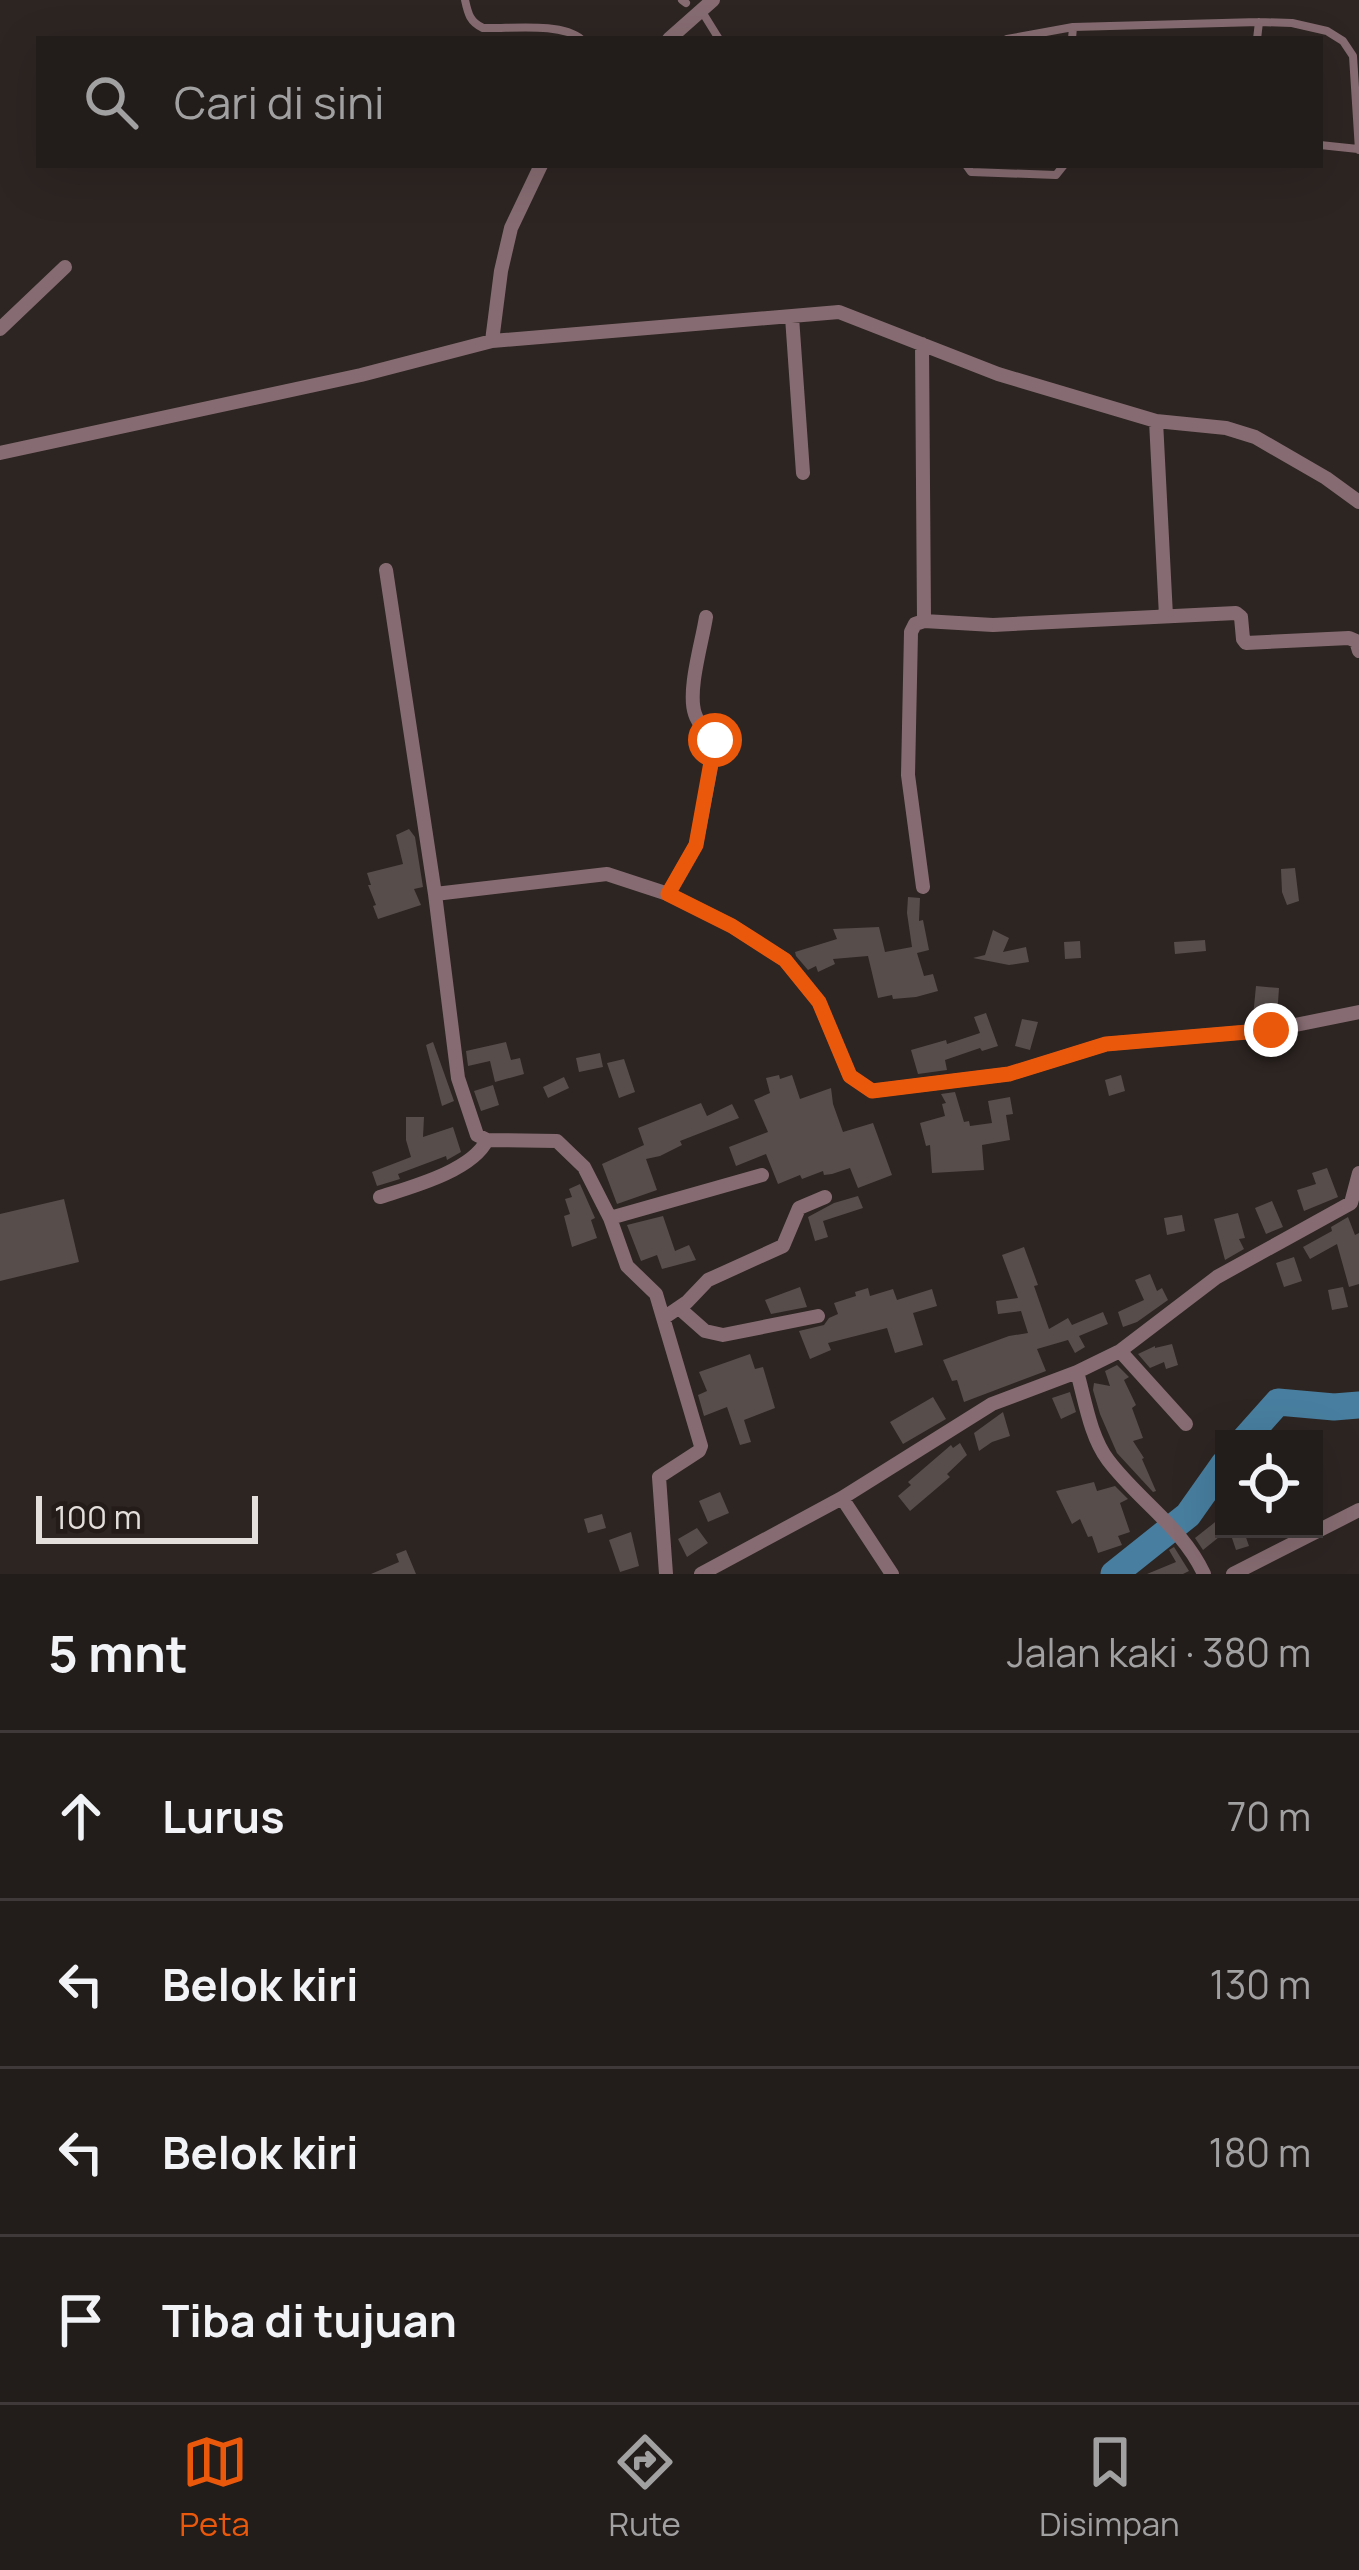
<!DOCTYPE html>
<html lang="id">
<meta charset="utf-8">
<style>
body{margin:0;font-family:Manrope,sans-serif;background:#2e2927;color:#f1f3f6}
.controls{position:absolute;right:36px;bottom:36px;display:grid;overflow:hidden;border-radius:0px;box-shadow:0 12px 48px #0002}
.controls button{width:108px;height:108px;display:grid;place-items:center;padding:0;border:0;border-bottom:3px solid #3f3a39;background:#221c1a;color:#f1f3f6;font:60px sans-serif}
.scale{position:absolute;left:36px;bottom:30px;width:222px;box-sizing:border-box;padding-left:12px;border:6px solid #e4dfdc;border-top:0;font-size:33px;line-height:42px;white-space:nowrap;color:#e4dfdc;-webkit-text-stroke:9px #231c19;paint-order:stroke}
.stop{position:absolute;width:36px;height:36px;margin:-27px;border:9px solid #ea580c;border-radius:50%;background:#fff}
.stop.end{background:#ea580c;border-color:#fff;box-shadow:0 3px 12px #0008}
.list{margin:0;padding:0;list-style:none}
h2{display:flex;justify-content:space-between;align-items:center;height:156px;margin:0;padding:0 48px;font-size:51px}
h2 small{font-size:39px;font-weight:400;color:#a2a1a2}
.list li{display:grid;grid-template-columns:78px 1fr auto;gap:36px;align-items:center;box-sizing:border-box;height:168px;padding:0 48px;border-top:3px solid #3f3a39}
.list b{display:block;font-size:45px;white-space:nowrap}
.list em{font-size:39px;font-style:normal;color:#a2a1a2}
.icon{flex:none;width:66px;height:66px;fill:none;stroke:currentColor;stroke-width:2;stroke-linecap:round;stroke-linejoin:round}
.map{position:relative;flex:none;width:1359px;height:1574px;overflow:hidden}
.search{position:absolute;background:#221c1a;box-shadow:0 12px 48px #0002;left:36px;right:36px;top:36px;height:132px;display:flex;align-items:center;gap:30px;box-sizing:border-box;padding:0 42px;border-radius:0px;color:#a2a1a2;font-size:45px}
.sheet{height:828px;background:#221c1a}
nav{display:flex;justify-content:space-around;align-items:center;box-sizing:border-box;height:168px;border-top:3px solid #3f3a39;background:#221c1a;font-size:33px;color:#a2a1a2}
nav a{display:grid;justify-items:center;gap:6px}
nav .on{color:#ea580c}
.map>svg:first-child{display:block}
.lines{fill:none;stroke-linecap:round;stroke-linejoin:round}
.river{stroke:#487e9f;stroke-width:27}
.building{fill:#574e4b}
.lane{stroke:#866c72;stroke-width:8}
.street{stroke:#866c72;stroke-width:14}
.route{stroke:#ea580c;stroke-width:15}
</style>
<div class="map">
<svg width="1359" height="1574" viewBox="0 0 1359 1574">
<rect width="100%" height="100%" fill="#2d2522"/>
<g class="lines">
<!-- river -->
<path class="river" d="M1245 1439 1278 1402 1334 1407 1359 1405
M1114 1574 1188 1515 1224 1464"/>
</g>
<!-- building -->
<path class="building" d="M409 829 415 837 423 887 414 889 421 905 378 919 373 906 376 905 368 885H371L367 873 403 864 396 835Z
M1295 868 1299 901 1287 905 1282 892 1281 869Z
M908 897 920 898 919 921 923 920 929 950 917 953 924 976 933 974 938 991 916 997 893 999 892 995 878 998 868 956 833 959 835 964 818 972 816 966 808 970 796 956 795 952 837 939 833 929 879 927 885 952 912 947 907 913Z
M993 930 1009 938 1003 952 1026 947 1029 962 1009 965 973 958 985 955Z
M1205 940 1206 951 1175 954 1174 942Z
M1080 941 1081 958 1065 959 1064 942Z
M1256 986 1279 988 1277 1017H1253Z
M986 1013 998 1046 982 1051 980 1048 945 1060 947 1070 918 1074 911 1050 946 1040 947 1044 980 1033 974 1017Z
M1022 1019 1038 1022 1030 1050 1015 1046Z
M433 1042 454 1101 442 1106 426 1045Z
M506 1042 511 1060 520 1058 524 1074 495 1082 490 1061 468 1066 466 1051Z
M600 1053 603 1067 579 1072 576 1058Z
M624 1059 635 1092 619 1098 607 1063Z
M779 1075 780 1079 792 1075 800 1099 831 1088 833 1104 843 1132 873 1123 892 1175 858 1188 850 1168 832 1174 824 1175 823 1171 802 1179 800 1175 778 1184 766 1154 736 1166 729 1147 768 1132 754 1100 770 1093 766 1078Z
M1121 1075 1125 1091 1109 1096 1105 1080Z
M564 1077 569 1088 548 1098 543 1087Z
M493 1085 499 1105 481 1111 474 1091Z
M955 1092 964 1122 969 1121 970 1126 992 1123 988 1101 1010 1097 1013 1114 1006 1115 1010 1140 982 1145 984 1170 932 1173 930 1145 926 1146 920 1123 945 1116 942 1104 946 1103 941 1094Z
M701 1103 707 1116 732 1104 739 1118 680 1141 682 1145 660 1156 646 1159 657 1190 617 1204 602 1164 644 1145 638 1128Z
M406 1117H424L423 1137 453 1127 461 1152 447 1160 446 1156 398 1174 400 1179 377 1186 372 1172 411 1157 406 1140Z
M1327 1168 1338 1197 1304 1211 1297 1190 1316 1184 1312 1173Z
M580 1184 595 1218 591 1220 597 1238 572 1247 564 1216 570 1214 565 1199 572 1197 569 1189Z
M858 1196 863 1208 823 1221 828 1237 815 1241 808 1217 834 1203Z
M64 1199 79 1262 0 1281V1214Z
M1272 1201 1283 1227 1266 1234 1255 1208Z
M1238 1213 1245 1238 1239 1239 1244 1249 1225 1260 1214 1219Z
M1182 1215 1185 1231 1167 1235 1164 1218Z
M663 1216 675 1251 689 1245 696 1260 662 1269 657 1255 641 1261 627 1225Z
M1348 1217 1355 1235 1359 1233V1284L1349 1287 1337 1244 1310 1259 1303 1247 1332 1231 1331 1227Z
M1024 1247 1038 1285 1034 1286 1049 1329 1068 1318 1072 1325 1103 1312 1108 1324 1079 1336 1085 1347 1075 1353 1068 1340 1037 1349 1046 1371 964 1402 957 1380 952 1381 943 1360 1009 1336 1028 1333 1021 1311 998 1314 996 1301 1018 1298 1002 1255Z
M1294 1257 1302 1281 1284 1287 1276 1263Z
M1150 1274 1157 1291 1162 1288 1168 1300 1137 1322 1123 1327 1118 1312 1144 1300 1135 1280Z
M800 1287 807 1307 771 1314 765 1300Z
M1343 1287 1348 1307 1332 1310 1328 1290Z
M868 1288 870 1296 893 1289 897 1300 932 1289 937 1306 913 1313 923 1345 895 1353 887 1328 828 1343 831 1350 810 1359 799 1331 824 1325 829 1318 838 1314 834 1303 856 1296 855 1292Z
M1172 1344 1178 1365 1166 1369 1164 1362 1150 1368 1138 1354 1155 1346V1348Z
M750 1354 755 1369 763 1367 775 1408 744 1420 751 1442 740 1445 727 1407 704 1416 698 1395 707 1391 699 1372Z
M1117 1365 1129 1377 1124 1380 1136 1405 1132 1408 1143 1438 1133 1441 1144 1458 1142 1459 1156 1491 1153 1492 1117 1453 1100 1414 1093 1390 1094 1383 1110 1386 1105 1371Z
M1070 1392 1076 1412 1061 1419 1052 1398Z
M933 1397 946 1419 903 1444 890 1422Z
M1003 1412 1010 1436 992 1442 979 1451 974 1433Z
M960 1443 967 1455 947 1474 950 1477 910 1511 898 1496 911 1485 908 1482 951 1445 953 1448Z
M1094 1482 1097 1491 1115 1486 1128 1499 1120 1503 1130 1532 1118 1536 1122 1545 1098 1553 1092 1536 1088 1537 1080 1519 1072 1524 1056 1491Z
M720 1492 729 1513 708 1522 699 1501Z
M602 1514 606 1528 588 1533 584 1519Z
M1224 1515V1533L1203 1550 1195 1538Z
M697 1528 708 1543 687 1557 678 1539Z
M1229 1529H1243L1249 1546 1236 1550Z
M631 1532 639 1566 620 1572 609 1540Z
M1174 1547 1189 1571 1183 1574H1147L1176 1562 1169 1550Z
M406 1550 416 1574H371L399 1562 396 1554Z"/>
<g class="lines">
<!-- lane -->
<path class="lane" d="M465 0C468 14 470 22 483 28 510 29 561 22 581 39
M682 0 686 3
M701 10 719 39
M1007 39 1073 27 1259 22 1292 23 1327 31 1343 41 1353 56 1359 150
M1072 39 1073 27
M1257 39 1259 22
M1320 145 1358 149
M966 165 971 172 1056 175 1064 165"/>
<!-- street -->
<path class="street" d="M669 39 713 0
M792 317 803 473
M0 329 65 267
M492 341 501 271 511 228 541 165
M922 344 924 621
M1156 421 1166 616
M0 453 361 375 492 341 839 312 998 374 1156 421 1226 428 1255 437 1326 478 1359 502
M386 570 435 894 458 1078 477 1135 487 1140 557 1141 584 1167 610 1218 627 1266 656 1294 701 1446 699 1451 659 1477 666 1574
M923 887 908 775 911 632 915 624 924 621 993 625 1236 613 1241 617 1243 639 1246 643 1349 638 1356 641 1359 651
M435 894 607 874 668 894 732 926 785 960 819 1002 850 1076 872 1091 1009 1074 1106 1044 1271 1030 1359 1012
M668 894 696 845 715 746C712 732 699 728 695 714 687 691 702 643 706 617
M380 1197C411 1187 472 1171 487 1140
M610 1218 762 1175
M679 1308 705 1331 723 1335 818 1316
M665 1317 687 1302 708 1280 783 1246 799 1208 825 1197
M1120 1351 1186 1424
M1077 1372C1085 1400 1090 1436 1108 1460 1138 1500 1183 1528 1204 1574
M842 1498 892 1574
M701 1574 842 1498 992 1404 1077 1372 1120 1351 1217 1277 1351 1203 1359 1173
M1233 1574 1359 1510"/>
</g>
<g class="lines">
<!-- route -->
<path class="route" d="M715 740 696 845 668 894 732 926 785 960 819 1002 850 1076 872 1091 1009 1074 1106 1044 1271 1030"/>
</g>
</svg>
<div class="controls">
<button><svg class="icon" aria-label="locate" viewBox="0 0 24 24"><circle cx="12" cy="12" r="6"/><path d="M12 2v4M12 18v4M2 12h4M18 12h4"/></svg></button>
</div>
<div class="scale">100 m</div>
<div class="stop" style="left:715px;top:740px"></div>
<div class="stop end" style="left:1271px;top:1030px"></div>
<div class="search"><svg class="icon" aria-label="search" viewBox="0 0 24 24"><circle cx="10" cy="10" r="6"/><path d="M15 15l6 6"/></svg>Cari di sini</div>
</div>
<section class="sheet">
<h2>5 mnt<small>Jalan kaki · 380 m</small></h2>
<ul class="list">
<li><svg class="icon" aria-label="ahead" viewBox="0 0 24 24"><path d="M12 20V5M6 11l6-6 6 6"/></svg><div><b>Lurus</b></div><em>70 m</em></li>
<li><svg class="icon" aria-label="left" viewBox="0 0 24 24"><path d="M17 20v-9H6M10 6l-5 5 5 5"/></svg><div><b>Belok kiri</b></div><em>130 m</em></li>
<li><svg class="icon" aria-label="left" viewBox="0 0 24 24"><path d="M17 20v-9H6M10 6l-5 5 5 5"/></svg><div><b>Belok kiri</b></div><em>180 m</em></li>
<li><svg class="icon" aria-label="arrive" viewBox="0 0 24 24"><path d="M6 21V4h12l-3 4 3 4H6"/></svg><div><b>Tiba di tujuan</b></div></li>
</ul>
</section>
<nav>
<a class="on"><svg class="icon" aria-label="map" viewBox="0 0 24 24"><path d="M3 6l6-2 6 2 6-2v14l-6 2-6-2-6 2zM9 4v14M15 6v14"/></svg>Peta</a>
<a><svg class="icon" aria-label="directions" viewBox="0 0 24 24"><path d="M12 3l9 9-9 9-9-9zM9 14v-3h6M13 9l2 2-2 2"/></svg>Rute</a>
<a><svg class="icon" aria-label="saved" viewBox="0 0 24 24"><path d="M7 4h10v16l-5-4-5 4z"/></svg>Disimpan</a>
</nav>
